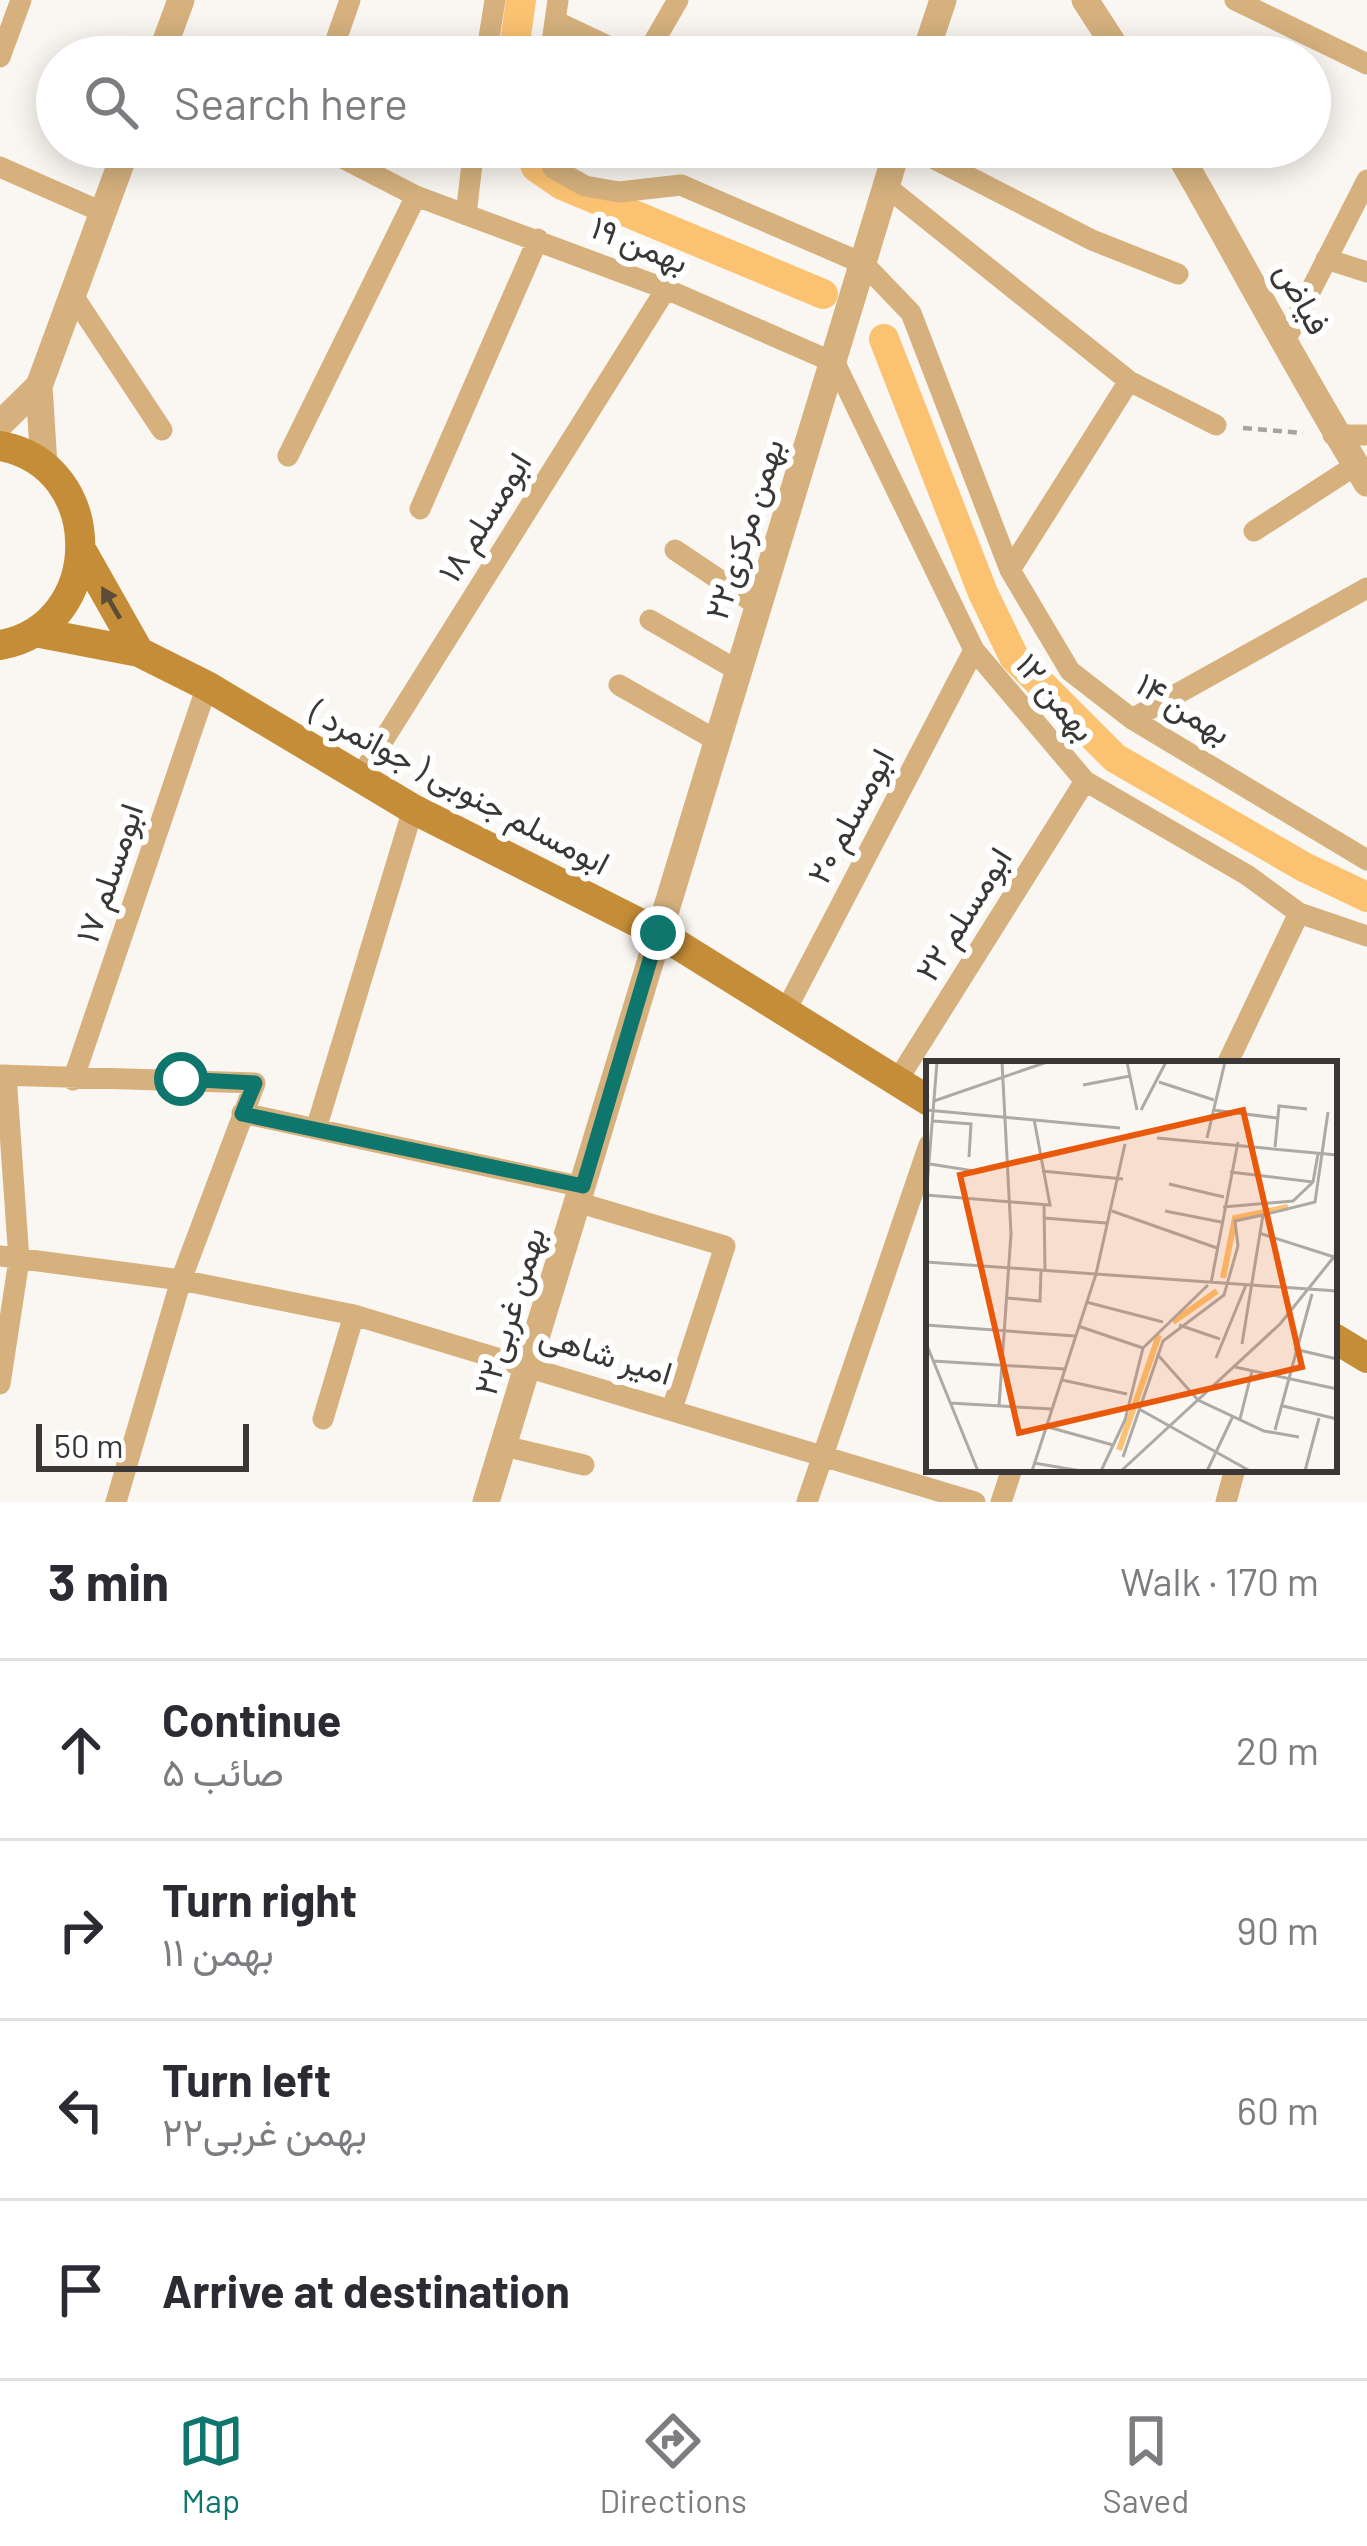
<!DOCTYPE html>
<meta charset="utf-8">
<style>
body{margin:0;font-family:Barlow,Vazirmatn,sans-serif;background:#f2f2f3;color:#2b2b33}
.scale{position:absolute;left:36px;bottom:30px;width:213px;box-sizing:border-box;padding-left:12px;border:6px solid #393836;border-top:0;font-size:33px;line-height:42px;white-space:nowrap;color:#393836;-webkit-text-stroke:9px #fff;paint-order:stroke}
.stop{position:absolute;width:36px;height:36px;margin:-27px;border:9px solid #0f766e;border-radius:50%;background:#fff}
.stop.end{background:#0f766e;border-color:#fff;box-shadow:0 3px 12px #0008}
.list{margin:0;padding:0;list-style:none}
h2{display:flex;justify-content:space-between;align-items:center;height:156px;margin:0;padding:0 48px;font-size:51px}
h2 small{font-size:39px;font-weight:400;color:#7c7c81}
.list li{display:grid;grid-template-columns:78px 1fr auto;gap:36px;align-items:center;box-sizing:border-box;height:180px;padding:0 48px;border-top:3px solid #e1e1e2}
.list b{display:block;font-size:45px;white-space:nowrap}
.list p{margin:0;font-size:39px;white-space:nowrap;color:#7c7c81}
.list em{font-size:39px;font-style:normal;color:#7c7c81}
.icon{flex:none;width:66px;height:66px;fill:none;stroke:currentColor;stroke-width:2;stroke-linecap:round;stroke-linejoin:round}
.map{position:relative;flex:none;width:1367px;height:1502px;overflow:hidden}
.search{position:absolute;background:#fff;box-shadow:0 6px 30px #0003;left:36px;right:36px;top:36px;height:132px;display:flex;align-items:center;gap:30px;box-sizing:border-box;padding:0 42px;border-radius:66px;color:#7c7c81;font-size:45px}
.sheet{height:876px;background:#fff}
nav{display:flex;justify-content:space-around;align-items:center;box-sizing:border-box;height:168px;border-top:3px solid #e1e1e2;background:#fff;font-size:33px;color:#7c7c81}
nav a{display:grid;justify-items:center;gap:6px}
nav .on{color:#0f766e}
.map>svg:first-child{display:block}
.lines{fill:none;stroke-linecap:round;stroke-linejoin:round}
.canal{stroke:#fbc271;stroke-width:30}
.path{stroke:#a6a4a0;stroke-width:4.5;stroke-dasharray:9 6;stroke-linecap:butt}
.minor{stroke:#d6b17e;stroke-width:21}
.tertiary{stroke:#d6b17e;stroke-width:27}
.secondary{stroke:#c58d37;stroke-width:30}
.oneway{fill:#5c4d36}
.route{stroke:#0f766e;stroke-width:15}
.labels{text-anchor:middle;stroke-width:12;stroke-linejoin:round;paint-order:stroke}
.street-label{font-size:33px;fill:#393836;stroke:#fff}
.inset-river{fill:none;stroke:#fbc271;stroke-width:6}
.inset-road{fill:none;stroke:#adaaa6;stroke-width:3}
.view{fill:#e8590c;fill-opacity:0.15;stroke:#e8590c;stroke-width:6}
.inset-edge{fill:none;stroke:#393836;stroke-width:6}
</style>
<div class="map">
<svg width="1367" height="1502" viewBox="0 0 1367 1502">
<rect width="100%" height="100%" fill="#faf6f1"/>
<g class="lines">
<!-- canal -->
<path class="canal" d="M513 57 521 0
M528 147 536 167 562 185 823 294
M884 339 983 593 1014 657 1115 758 1304 867 1367 897"/>
<!-- path -->
<path class="path" d="M1243 428 1303 433"/>
<!-- minor -->
<path class="minor" d="M558 0 555 21 631 57
M1235 0 1367 64
M925 52 956 57
M0 57 21 0
M330 57 350 0
M486 57 495 0
M550 57 555 21
M645 57 678 0
M321 147 416 196 666 289 835 363 974 650 1085 781 1247 875 1299 913 1367 936
M546 147 553 168 585 186 619 192 681 185 864 264 911 313 1010 570 1070 671 1132 719 1367 860
M911 147 1092 240 1178 274
M0 167 102 212
M887 187 1129 381 1216 425
M466 215 474 147
M1326 259 1367 272
M72 294 162 430
M1286 339 1367 180
M1333 435H1367
M288 456 416 196
M420 509 538 239
M1254 531 1356 465
M675 550 757 605
M1010 570 1129 381
M650 620 737 670
M619 685 716 740
M1132 719 1367 588
M359 779 666 289
M785 1012 974 650
M1227 1064 1299 913
M0 1075 255 1083 181 1280 116 1502
M73 1080 207 686
M897 1081 1085 781
M242 1113 583 1187
M316 1129 413 809
M580 1203 725 1246 672 1409
M0 1256 181 1280 354 1315 975 1502
M0 1384 19 1260 6 1075
M323 1419 354 1315
M504 1446 584 1465
M807 1502 929 1145
M1001 1502 1012 1469
M1226 1502 1235 1469"/>
<!-- tertiary -->
<path class="tertiary" d="M1085 0 1122 57
M160 57 181 0
M924 57 943 0
M1175 147C1240 259 1299 374 1367 483
M0 424 39 386
M44 465 39 386 127 147
M486 1502 898 147"/>
<!-- secondary -->
<path class="secondary" d="M0 446C107 465 107 626 0 645
M83 553 139 652
M35 632 139 652 207 686 413 809 659 933 929 1101
M1334 1338 1367 1358"/>
</g>
<!-- one-way arrows -->
<defs><path id="oneway-solid" d="M-6-.8H1V-3.2L6.5 0L1 3.2V.8H-6Z" transform="scale(3)"/></defs>
<use class="oneway" href="#oneway-solid" transform="translate(111 603) rotate(-120)"/>
<g class="lines">
<!-- route -->
<path class="route" d="M181 1079 255 1083 242 1114 583 1186 658 933"/>
</g>
<g class="labels">
<!-- street labels -->
<g class="street-label">
<text transform="translate(640 244) rotate(22)" y="12">بهمن ۱۹</text>
<text transform="translate(1303 298) rotate(61)" y="12">فیاض</text>
<text transform="translate(484 517) rotate(-58)" y="12">ابومسلم ۱۸</text>
<text transform="translate(744 529) rotate(-72)" y="12">۲۲بهمن مرکزی</text>
<text transform="translate(1056 697) rotate(50)" y="12">بهمن ۱۲</text>
<text transform="translate(1184 708) rotate(32)" y="12">بهمن ۱۴</text>
<text transform="translate(460 787) rotate(28)" y="12">ابومسلم جنوبی ( جوانمرد )</text>
<text transform="translate(850 816) rotate(-62)" y="12">ابومسلم ۲۰</text>
<text transform="translate(109 873) rotate(-71)" y="12">ابومسلم ۱۷</text>
<text transform="translate(963 914) rotate(-58)" y="12">ابومسلم ۲۲</text>
<text transform="translate(509 1311) rotate(-73)" y="12">۲۲بهمن غربی</text>
<text transform="translate(606 1354) rotate(17)" y="12">امیر شاهی</text>
</g>
</g>
<!-- overview -->
<g transform="translate(926 1061)">
<rect width="411" height="411" fill="#faf6f1"/>
<path class="inset-river" d="M297 217 309 157 362 146M247 261 291 230M193 389 233 274"/>
<path class="inset-road" d="M201 1 211 49M233 21 288 39M157 24 204 15M8 40 121 1M0 49 194 67M215 49 240 1M287 49 351 57M7 60 45 63 43 96M231 77 411 94M281 77 299 1M349 86 353 45 381 48M4 103 48 110 114 97M116 110 197 118M304 111 387 121M243 123 298 136M0 134 124 144 108 58M0 138 11 1M118 143 119 210M297 146 367 140 387 121 392 93M186 150 291 187M239 150 295 161M118 157 180 162M333 172 408 196M0 201 411 230M285 222 312 81M81 237 114 240 115 210M160 241 237 261M0 264 149 275M253 264 294 278M152 265 217 287M0 282 52 410M316 283 337 154 389 141 402 51M368 288 411 298M231 293 272 339 338 370 373 376M290 297 320 224M7 300 139 308M309 306 411 328M136 319 201 333M24 342 126 348M73 345 85 173 76 1M357 345 411 358M213 348 324 410M314 358 326 310M122 366 187 384M349 369 386 233M197 396 237 280 298 234 312 185 309 160 337 154M108 402 155 410M106 410 170 213 199 83M175 410 199 359 217 287 282 224M195 410 354 263 411 192M281 410 307 355M379 410 393 357"/>
<path class="view" d="M317 49 376 306 93 372 34 114Z"/>
<rect width="411" height="411" class="inset-edge"/>
</g>
</svg>
<div class="scale">50 m</div>
<div class="stop" style="left:181px;top:1079px"></div>
<div class="stop end" style="left:658px;top:933px"></div>
<div class="search"><svg class="icon" aria-label="search" viewBox="0 0 24 24"><circle cx="10" cy="10" r="6"/><path d="M15 15l6 6"/></svg>Search here</div>
</div>
<section class="sheet">
<h2>3 min<small>Walk · 170 m</small></h2>
<ul class="list">
<li><svg class="icon" aria-label="ahead" viewBox="0 0 24 24"><path d="M12 20V5M6 11l6-6 6 6"/></svg><div><b>Continue</b><p>صائب ۵</p></div><em>20 m</em></li>
<li><svg class="icon" aria-label="right" viewBox="0 0 24 24"><path d="M7 20v-9h11M14 6l5 5-5 5"/></svg><div><b>Turn right</b><p>بهمن ۱۱</p></div><em>90 m</em></li>
<li><svg class="icon" aria-label="left" viewBox="0 0 24 24"><path d="M17 20v-9H6M10 6l-5 5 5 5"/></svg><div><b>Turn left</b><p>۲۲بهمن غربی</p></div><em>60 m</em></li>
<li><svg class="icon" aria-label="arrive" viewBox="0 0 24 24"><path d="M6 21V4h12l-3 4 3 4H6"/></svg><div><b>Arrive at destination</b></div></li>
</ul>
</section>
<nav>
<a class="on"><svg class="icon" aria-label="map" viewBox="0 0 24 24"><path d="M3 6l6-2 6 2 6-2v14l-6 2-6-2-6 2zM9 4v14M15 6v14"/></svg>Map</a>
<a><svg class="icon" aria-label="directions" viewBox="0 0 24 24"><path d="M12 3l9 9-9 9-9-9zM9 14v-3h6M13 9l2 2-2 2"/></svg>Directions</a>
<a><svg class="icon" aria-label="saved" viewBox="0 0 24 24"><path d="M7 4h10v16l-5-4-5 4z"/></svg>Saved</a>
</nav>
